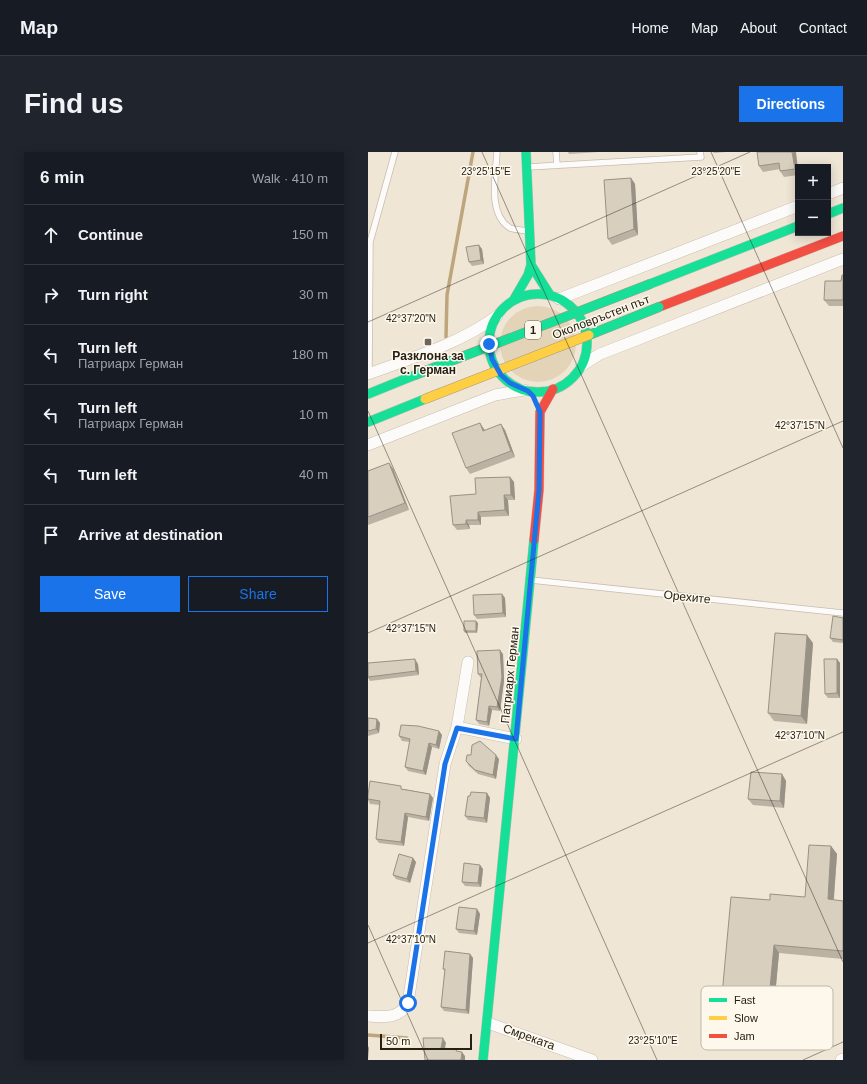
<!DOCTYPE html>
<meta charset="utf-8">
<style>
body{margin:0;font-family:Helvetica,sans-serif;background:#20242c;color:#f1f3f6}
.controls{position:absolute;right:12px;top:12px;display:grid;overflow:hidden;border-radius:0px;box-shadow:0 2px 10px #0003}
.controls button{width:36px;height:36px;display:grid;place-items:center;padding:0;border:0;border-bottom:1px solid #363941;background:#171b24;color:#f1f3f6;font:20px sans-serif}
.scale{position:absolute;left:12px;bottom:10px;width:92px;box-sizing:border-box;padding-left:4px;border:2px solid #262015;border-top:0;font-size:11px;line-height:14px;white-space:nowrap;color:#262015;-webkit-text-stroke:3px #fef8ec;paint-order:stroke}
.stop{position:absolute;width:12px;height:12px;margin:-9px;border:3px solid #1a73e8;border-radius:50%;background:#fff}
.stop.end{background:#1a73e8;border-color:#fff;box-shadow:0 1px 4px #0008}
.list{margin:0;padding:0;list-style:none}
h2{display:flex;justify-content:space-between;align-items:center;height:52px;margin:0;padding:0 16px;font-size:17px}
h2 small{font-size:13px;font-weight:400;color:#9ea1a6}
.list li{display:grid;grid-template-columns:26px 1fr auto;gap:12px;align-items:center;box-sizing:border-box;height:60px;padding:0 16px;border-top:1px solid #363941}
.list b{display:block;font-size:15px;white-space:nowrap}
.list p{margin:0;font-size:13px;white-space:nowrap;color:#9ea1a6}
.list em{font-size:13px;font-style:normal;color:#9ea1a6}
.actions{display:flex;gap:8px;padding:12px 16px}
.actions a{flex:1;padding:9px 0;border:1px solid #1a73e8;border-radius:0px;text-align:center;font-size:14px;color:#1a73e8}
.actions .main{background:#1a73e8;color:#fff}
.icon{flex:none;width:22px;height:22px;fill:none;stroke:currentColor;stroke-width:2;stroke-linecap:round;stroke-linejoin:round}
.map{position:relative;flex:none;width:475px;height:908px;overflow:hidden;border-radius:0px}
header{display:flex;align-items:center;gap:24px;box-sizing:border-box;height:56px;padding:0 20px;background:#171b24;border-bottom:1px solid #363941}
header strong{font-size:19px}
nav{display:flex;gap:22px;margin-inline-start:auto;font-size:14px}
.intro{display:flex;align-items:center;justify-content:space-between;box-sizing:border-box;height:96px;padding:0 24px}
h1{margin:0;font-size:28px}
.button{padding:10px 18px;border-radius:0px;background:#1a73e8;color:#fff;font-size:14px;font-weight:700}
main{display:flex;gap:24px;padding:0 24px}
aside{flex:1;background:#171b24;border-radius:0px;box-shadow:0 2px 10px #0003}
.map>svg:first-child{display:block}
.green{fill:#e3d3b7}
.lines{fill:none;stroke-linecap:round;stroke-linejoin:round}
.stream{stroke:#bda67d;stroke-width:3.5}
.lane-casing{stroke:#c5bdb0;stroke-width:7}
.street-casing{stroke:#c5bdb0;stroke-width:12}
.fast-casing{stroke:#c5bdb0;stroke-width:10}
.jam-casing{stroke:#c5bdb0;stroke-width:10}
.lane{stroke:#fdfbf9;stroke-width:5.5}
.street{stroke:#fdfbf9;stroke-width:11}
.fast{stroke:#16e098;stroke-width:9}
.jam{stroke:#f24e42;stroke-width:9}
.fast-bridge-casing{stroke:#a19786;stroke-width:10;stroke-linecap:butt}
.slow-bridge-casing{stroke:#a19786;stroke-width:10;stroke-linecap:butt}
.fast-bridge{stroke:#16e098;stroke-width:9}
.slow-bridge{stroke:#ffcf43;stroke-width:9}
.wall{fill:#bbb2a3}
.shaded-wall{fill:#989185}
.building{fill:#d9cfbe;stroke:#989185}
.route{stroke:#1a73e8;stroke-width:5}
.ticks{fill:none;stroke:#262015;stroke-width:1;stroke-opacity:0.45}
.poi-dot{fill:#6d6559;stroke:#fef8ec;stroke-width:1.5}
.labels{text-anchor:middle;stroke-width:3;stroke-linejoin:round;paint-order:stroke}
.shield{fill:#fef8ec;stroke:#676156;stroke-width:1}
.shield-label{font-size:11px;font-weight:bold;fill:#262015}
.street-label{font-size:12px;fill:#262015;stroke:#fef8ec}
.poi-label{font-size:12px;font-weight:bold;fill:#262015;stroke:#fef8ec}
.key{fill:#fef8ec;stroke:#bdb7ac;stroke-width:1}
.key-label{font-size:11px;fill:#262015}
.ticks-label{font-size:10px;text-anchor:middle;fill:#262015;stroke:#fef8ec;stroke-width:3;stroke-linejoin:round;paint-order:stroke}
</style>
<header>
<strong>Map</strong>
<nav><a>Home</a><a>Map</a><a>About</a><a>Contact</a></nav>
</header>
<div class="intro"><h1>Find us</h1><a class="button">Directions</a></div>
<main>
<aside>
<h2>6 min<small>Walk · 410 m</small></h2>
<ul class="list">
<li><svg class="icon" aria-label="ahead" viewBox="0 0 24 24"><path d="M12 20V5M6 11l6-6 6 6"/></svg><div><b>Continue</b></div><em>150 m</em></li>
<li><svg class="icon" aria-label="right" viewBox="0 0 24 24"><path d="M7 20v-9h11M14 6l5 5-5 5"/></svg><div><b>Turn right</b></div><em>30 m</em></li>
<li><svg class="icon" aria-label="left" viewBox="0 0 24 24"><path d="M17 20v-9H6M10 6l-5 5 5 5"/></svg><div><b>Turn left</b><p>Патриарх Герман</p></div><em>180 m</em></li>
<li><svg class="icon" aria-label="left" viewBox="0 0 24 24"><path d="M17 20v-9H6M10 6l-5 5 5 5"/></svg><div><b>Turn left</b><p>Патриарх Герман</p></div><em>10 m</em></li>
<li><svg class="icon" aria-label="left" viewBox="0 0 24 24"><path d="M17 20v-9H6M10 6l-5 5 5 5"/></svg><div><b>Turn left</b></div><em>40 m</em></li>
<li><svg class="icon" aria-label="arrive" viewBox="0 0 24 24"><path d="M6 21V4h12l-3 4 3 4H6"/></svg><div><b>Arrive at destination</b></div></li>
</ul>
<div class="actions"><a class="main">Save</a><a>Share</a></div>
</aside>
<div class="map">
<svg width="475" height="908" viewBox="0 0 475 908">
<rect width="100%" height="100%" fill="#f0e6d6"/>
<!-- green -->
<path class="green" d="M132 192a38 38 0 1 1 76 0a38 38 0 1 1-76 0Z"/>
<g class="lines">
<!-- stream -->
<path class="stream" d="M78 185 79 143 105 0
M0 883 39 886"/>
<!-- lane casing -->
<g class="lane-casing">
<path id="lane" d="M129 0C128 22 119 62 142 76 147 78 155 78 160 79
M188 0 189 13
M160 15 333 5 332 0
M1 222 2 90 27 0
M163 428 475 461"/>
</g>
<!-- street casing -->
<g class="street-casing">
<path id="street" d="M460 42 475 36
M191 147 430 54
M213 214 232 202 258 192 475 107
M0 222C44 206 91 192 129 164
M0 293 127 243 156 238
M89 575 100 510
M0 864C17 865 31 867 40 851L77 612 89 575 148 587
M120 871 224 908
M473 908 475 907"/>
</g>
<!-- fast casing -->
<g class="fast-casing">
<path id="fast" d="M460 62 475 56
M163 113 182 143
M282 132 430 74
M121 191a49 49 0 1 1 98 0a49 49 0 1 1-98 0Z
M145 149 160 123 163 113 158 0
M0 242 47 223
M0 270 57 247
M115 908 166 388"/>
</g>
<!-- jam casing -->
<g class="jam-casing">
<path id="jam" d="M291 155 475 84
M166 388 171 338 172 260 185 237"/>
</g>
<!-- lane -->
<use href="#lane" class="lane"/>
<!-- street -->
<use href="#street" class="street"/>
<!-- fast -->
<use href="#fast" class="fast"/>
<!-- jam -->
<use href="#jam" class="jam"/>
<!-- fast-bridge casing -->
<g class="fast-bridge-casing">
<path id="fast-bridge" d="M221 183 291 155
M47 223 282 132"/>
</g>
<!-- slow-bridge casing -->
<g class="slow-bridge-casing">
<path id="slow-bridge" d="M57 247 221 183"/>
</g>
<!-- fast-bridge -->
<use href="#fast-bridge" class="fast-bridge"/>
<!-- slow-bridge -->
<use href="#slow-bridge" class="slow-bridge"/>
</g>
<!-- wall -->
<path class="wall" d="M200 0H231L201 2Z
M345 0H358L346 1Z
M389 0 430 17V23L416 25 412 19V17L395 20 391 14Z
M263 26 267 32 270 83 244 93 240 87Z
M114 97 116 112 104 114 101 110Z
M475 123V154H461L456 148 473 129Z
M116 277 117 278H137L147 305 102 322 98 316Z
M21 311 25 317 41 358 0 373V319Z
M142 325 146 330 147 348H140L141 364 113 365V373H101L102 377 89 378 85 373 108 342Z
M134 442 137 446 138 465 109 467 106 463Z
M475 466V491L465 490 462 486Z
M110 471 109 481H97L96 479Z
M445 491 439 572 406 569 400 561Z
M135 502 136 529 132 559 124 558 121 574 111 572 108 568 113 526 110 522Z
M469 507 472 511V546H460L457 542Z
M0 511 50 512 51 523 2 529 0 526Z
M0 566 9 567 12 571 11 581 0 584Z
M71 579 74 583 71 597 64 595 58 623 40 619 37 615 42 590 34 589 31 584Z
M131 607 128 627 110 622 101 614 98 609Z
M414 622 418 629 416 656 385 653 380 647Z
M36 637 62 642 65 646 61 669 40 665 36 694 11 691 8 687 12 653 2 652 0 648V643Z
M119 641 122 646 119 671 100 668 97 664Z
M463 694 469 702 466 748 475 749V807L411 801 404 877 398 876 396 897 379 895 373 887V886L357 884 351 876 402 748 437 745Z
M48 710 42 731 28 727 25 723Z
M112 713 115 717 113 735 97 734 94 730Z
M109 757 112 762 109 783 91 781 88 777Z
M102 802 105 806 101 862 76 859 73 855 77 819 75 817Z"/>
<!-- shaded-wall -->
<path class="shaded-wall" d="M424 0H428L430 17V22L427 17Z
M263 26 267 32 270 83 266 77Z
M111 93 114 97 116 112 113 108Z
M112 271 116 277 119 285 115 279Z
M133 272 137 278 147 305 143 299Z
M21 311 25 317 41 358 37 351Z
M142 325 146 330 147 348 143 343Z
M136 343 140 348 141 364 137 358Z
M110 360 113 365V373L110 368Z
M98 368 101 373 102 377 98 372Z
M134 442 137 446 138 465 135 461Z
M108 469 110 471 109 481 108 479Z
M439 483 445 491 439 572 433 564Z
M132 498 135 502 136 529 132 559 129 555Z
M47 507 50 512 51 523 48 519Z
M469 507 472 511V546L469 541Z
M121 554 124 558 121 574 119 570Z
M9 567 12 571 11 581 8 577Z
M71 579 74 583 71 597 68 593Z
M61 591 64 595 58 623 55 619Z
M128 603 131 607 128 627 125 623Z
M414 622 418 629 416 656 412 649Z
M119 641 122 646 119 671 116 666Z
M62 642 65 646 61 669 58 665Z
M37 661 40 665 36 694 33 690Z
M463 694 469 702 465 755 460 747Z
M45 706 48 710 42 731 39 727Z
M112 713 115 717 113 735 110 731Z
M109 757 112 762 109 783 106 779Z
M406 793 411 801 404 877 399 869Z
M102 802 105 806 101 862 98 858Z
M392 868 398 876 396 897 390 889Z
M75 886 78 891 76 900 73 896Z
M0 894 1 896 0 908Z
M94 900 97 904V908H93Z"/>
<!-- building -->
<path class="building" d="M389 0H424L427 17 412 19 411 11 391 14Z
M263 26 266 77 240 87 236 28Z
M111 93 113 108 101 110 98 95Z
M474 123H475V148H456L457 129H473Z
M112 271 115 279 133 272 143 299 98 316 84 281Z
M21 311 37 351 0 365V319Z
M142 325 143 343H136L137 358 110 360V368H98V372L85 373 82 344 108 342 107 326Z
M134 442 135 461 106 463 105 443Z
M465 464 475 466V488L462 486Z
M96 469H108V479H96Z
M407 481 439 483 433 564 400 561Z
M132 498 134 525 129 555 121 554 119 570 108 568 114 522H110L109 499Z
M47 507 48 519 0 525V511Z
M456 507H469V541L457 542Z
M0 566 9 567 8 577 0 579Z
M33 573 50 574 71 579 68 593 61 591 55 619 37 615 42 587 31 584Z
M112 589 128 603 125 623 107 618 98 609 99 603H103L104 593Z
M383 620 414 622 412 649 380 647Z
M2 629 33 634V637L62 642 58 665 37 661 33 690 8 687 12 649 0 647V643Z
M103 640 119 641 116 666 97 664 100 644H102Z
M441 693 463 694 460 747 475 749V800V799L406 793 399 869 392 868 390 889 373 887 374 878 351 876 363 745 402 748V742L437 745Z
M31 702 45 706 39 727 25 723Z
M96 711 112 713 110 731 94 730Z
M91 755 109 757 106 779 88 777Z
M77 799 102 802 98 858 73 855 77 817H75Z
M55 886H75L73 896 89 897 88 899 94 900 93 908H57Z"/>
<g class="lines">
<!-- route -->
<path class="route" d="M40 851 77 612 89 576 148 587 171 338 172 260 165 244 160 239 142 231 133 223 124 207 121 192"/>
</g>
<!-- ticks -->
<path class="ticks" d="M114 0 475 810M343 0 475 296M0 170 382 0M0 259 289 908M0 481 475 269M0 773 60 908M0 791 475 580M435 908 475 890"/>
<!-- markers -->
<rect class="poi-dot" x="56" y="186" width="8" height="8" rx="2"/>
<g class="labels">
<!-- shield labels -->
<rect class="shield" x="157" y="169" width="16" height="18" rx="3"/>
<g class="shield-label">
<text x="165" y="182">1</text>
</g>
<!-- street labels -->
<g class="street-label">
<text transform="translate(233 165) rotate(-21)" y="4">Околовръстен път</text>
<text transform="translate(319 445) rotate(6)" y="4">Орехите</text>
<text transform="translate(142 523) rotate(-84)" y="4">Патриарх Герман</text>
<text transform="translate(161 885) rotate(20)" y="4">Смреката</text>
</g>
<!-- poi labels -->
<g class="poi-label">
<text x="60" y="208">Разклона за<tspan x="60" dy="14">с. Герман</tspan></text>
</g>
</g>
<!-- legend -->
<rect x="333" y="834" width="132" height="64" rx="6" class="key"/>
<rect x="341" y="846" width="18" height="4" fill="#16e098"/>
<rect x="341" y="864" width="18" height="4" fill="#ffcf43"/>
<rect x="341" y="882" width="18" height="4" fill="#f24e42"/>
<g class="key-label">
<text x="366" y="852">Fast</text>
<text x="366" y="870">Slow</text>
<text x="366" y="888">Jam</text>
</g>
<g class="ticks-label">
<text x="118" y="23">23°25'15"E</text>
<text x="348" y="23">23°25'20"E</text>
<text x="43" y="170">42°37'20"N</text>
<text x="432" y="277">42°37'15"N</text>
<text x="43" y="480">42°37'15"N</text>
<text x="432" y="587">42°37'10"N</text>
<text x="43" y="791">42°37'10"N</text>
<text x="285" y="892">23°25'10"E</text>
</g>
</svg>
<div class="controls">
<button>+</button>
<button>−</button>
</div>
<div class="scale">50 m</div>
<div class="stop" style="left:40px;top:851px"></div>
<div class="stop end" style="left:121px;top:192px"></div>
</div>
</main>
